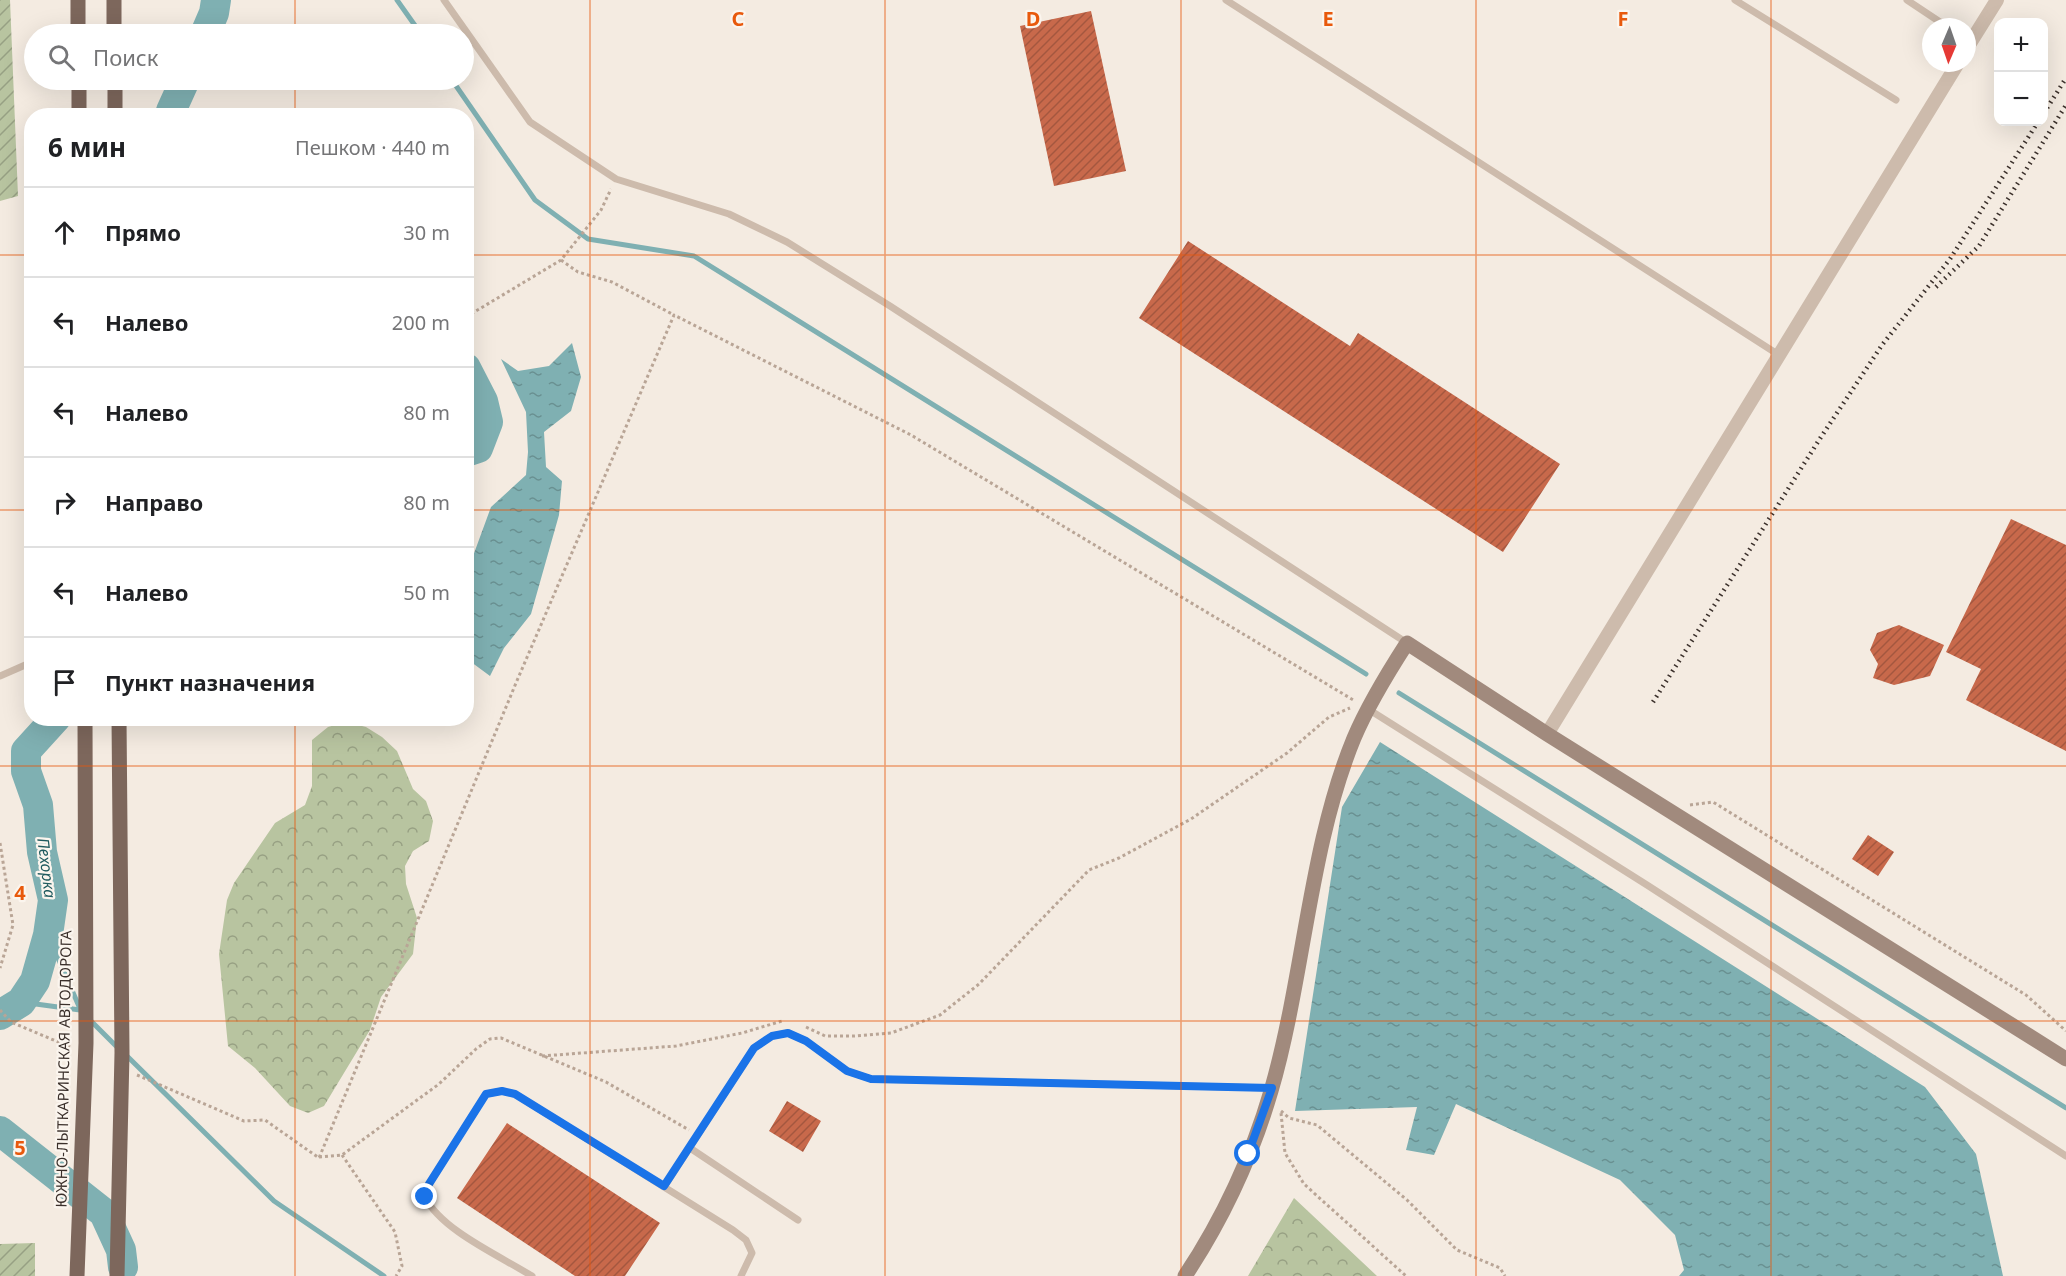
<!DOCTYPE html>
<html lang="ru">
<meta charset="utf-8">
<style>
body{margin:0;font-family:"Noto Sans",sans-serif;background:#f6f6f6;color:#202124}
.controls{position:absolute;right:18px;top:18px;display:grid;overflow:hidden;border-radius:12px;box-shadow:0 6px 24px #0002}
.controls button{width:54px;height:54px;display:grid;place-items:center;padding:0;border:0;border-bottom:2px solid #e0e0e0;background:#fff;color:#202124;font:30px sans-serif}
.compass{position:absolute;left:1922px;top:18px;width:54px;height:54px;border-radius:50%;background:#fff;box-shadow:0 6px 24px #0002;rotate:182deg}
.stop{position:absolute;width:18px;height:18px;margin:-14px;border:4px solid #1a73e8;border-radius:50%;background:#fff}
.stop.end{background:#1a73e8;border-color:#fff;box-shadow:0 2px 6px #0008}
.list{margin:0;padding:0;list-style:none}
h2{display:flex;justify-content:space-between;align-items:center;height:78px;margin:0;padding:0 24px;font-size:26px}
h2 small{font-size:20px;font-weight:400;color:#757577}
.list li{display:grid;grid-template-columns:39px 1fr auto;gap:18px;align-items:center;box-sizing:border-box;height:90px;padding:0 24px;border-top:2px solid #e0e0e0}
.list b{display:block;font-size:22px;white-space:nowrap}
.list em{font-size:20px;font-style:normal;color:#757577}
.icon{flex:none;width:33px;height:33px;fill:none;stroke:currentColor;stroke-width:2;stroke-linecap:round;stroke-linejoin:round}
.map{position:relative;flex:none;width:2066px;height:1276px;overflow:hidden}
.search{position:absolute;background:#fff;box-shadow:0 6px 24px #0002;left:24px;top:24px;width:450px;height:66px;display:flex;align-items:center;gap:15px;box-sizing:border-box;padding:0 21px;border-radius:33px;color:#757577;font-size:22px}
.panel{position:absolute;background:#fff;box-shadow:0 6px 24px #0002;left:24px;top:108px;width:450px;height:618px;border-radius:24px}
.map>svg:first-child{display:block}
.forest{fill:url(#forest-crowns)}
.garden{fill:url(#garden-furrows)}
.water{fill:url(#water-ripples)}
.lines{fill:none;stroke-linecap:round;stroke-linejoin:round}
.stream{stroke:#7fb0b2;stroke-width:5}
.river{stroke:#7fb0b2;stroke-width:30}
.building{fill:url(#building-hatch)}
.path{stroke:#b9a596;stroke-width:3;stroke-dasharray:3 3;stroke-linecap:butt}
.lane{stroke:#cdbbac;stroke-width:7}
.street{stroke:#cdbbac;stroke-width:14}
.secondary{stroke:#a18a7d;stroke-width:15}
.primary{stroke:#7d675c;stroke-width:15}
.rail{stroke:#3b302b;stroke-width:4.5;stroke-dasharray:1.5 4.5;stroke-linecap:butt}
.route{stroke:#1a73e8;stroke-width:8}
.grid{fill:none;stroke:#e8590c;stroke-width:1.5;stroke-opacity:0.55}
.labels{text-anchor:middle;stroke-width:4.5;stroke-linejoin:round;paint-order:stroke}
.street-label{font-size:15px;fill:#3b302b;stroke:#fbf5ee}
.water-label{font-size:16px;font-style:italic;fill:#1f5a5e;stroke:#fbf5ee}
.grid-label{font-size:20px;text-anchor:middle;font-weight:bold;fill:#e8590c;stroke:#fbf5ee;stroke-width:4.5;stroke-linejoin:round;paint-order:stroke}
</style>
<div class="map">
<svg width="2066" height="1276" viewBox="0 0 2066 1276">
<defs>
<pattern id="forest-crowns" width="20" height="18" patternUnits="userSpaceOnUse" patternTransform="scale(1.5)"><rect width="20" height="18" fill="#b8c4a0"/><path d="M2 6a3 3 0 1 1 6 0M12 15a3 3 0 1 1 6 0" fill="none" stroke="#97a083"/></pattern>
<pattern id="garden-furrows" width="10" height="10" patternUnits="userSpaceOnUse" patternTransform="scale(1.5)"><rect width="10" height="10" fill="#b8c4a0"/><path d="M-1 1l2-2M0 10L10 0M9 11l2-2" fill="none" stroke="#97a083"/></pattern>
<pattern id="water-ripples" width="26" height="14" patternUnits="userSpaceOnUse" patternTransform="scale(1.5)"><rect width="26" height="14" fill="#7fb0b2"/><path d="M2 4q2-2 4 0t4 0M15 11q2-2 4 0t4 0" fill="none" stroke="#699091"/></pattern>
<pattern id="building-hatch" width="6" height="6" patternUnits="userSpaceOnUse" patternTransform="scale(1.5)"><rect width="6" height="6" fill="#c8694b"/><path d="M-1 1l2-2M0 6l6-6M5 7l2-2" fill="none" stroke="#a4573f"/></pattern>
</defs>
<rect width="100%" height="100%" fill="#f4ebe1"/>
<!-- forest -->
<path class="forest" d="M346 722 366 727 382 737 397 751 413 789 426 801 433 821 429 841 413 851 405 866 406 884 417 918 413 954 381 997 370 1030 324 1106 308 1113 290 1106 255 1068 228 1046 219 954 227 900 234 883 275 823 305 805 312 786V740L328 727Z
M1294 1198 1377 1276H1248Z"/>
<!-- garden -->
<path class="garden" d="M0 0H10L18 196 0 201Z
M35 1243V1276H0V1244Z"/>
<!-- water -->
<path class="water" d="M572 343 581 377 571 411 544 432 546 467 562 481 559 515 531 614 504 648 490 676 467 659 466 576 469 567 491 507 526 475 528 452 526 412 501 359 518 371 549 366Z
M1380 742 1925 1087 1976 1154 2003 1276H1679L1684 1270 1675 1235 1620 1180 1456 1104 1434 1155 1406 1150 1417 1107 1295 1111 1342 807Z"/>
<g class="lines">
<!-- stream -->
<path class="stream" d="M397 0 421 34
M452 80 535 200 588 239 694 256 1366 674
M1399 693 2066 1108
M48 935 81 1011
M21 1002 80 1010
M90 1020 119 1049
M126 1055 274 1201 384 1276"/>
<!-- river -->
<path class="river" d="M205 34 214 13 216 0
M172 116 171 111 185 80
M466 368 483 401 488 422 478 448 466 452
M0 1015 21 1002 35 981 48 935 53 900 42 852 38 805 26 771V751L56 718
M0 1131 104 1213 121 1250 123 1267"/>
</g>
<!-- building -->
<path class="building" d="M1091 11 1126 171 1054 186 1020 26Z
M1188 241 1350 346 1358 333 1560 464 1503 552 1139 318Z
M2011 519 2066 545V751L1966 700 1981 669 1946 652Z
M1899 625 1944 645 1930 676 1894 685 1873 678 1878 664 1870 650 1877 633Z
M1868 835 1894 852 1878 876 1852 859Z
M787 1101 821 1121 803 1152 769 1131Z
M507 1123 660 1223 625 1276H575L457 1198Z"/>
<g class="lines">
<!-- path -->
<path class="path" d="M561 260 578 272 612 282 674 315
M466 317 561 260 601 210 611 189
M1690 805 1713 802 2026 995 2066 1031
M0 843 13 925 0 968
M0 1010 11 1022 70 1047
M806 1027 825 1036H854L891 1033 940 1015 979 984 1089 870 1119 858 1191 819 1287 753 1329 717 1350 708
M542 1056 676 1046 742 1033 782 1021
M137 1075 244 1121 265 1120 319 1158 516 683 674 315 911 435 1355 701
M1281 1111 1289 1118 1317 1125 1407 1200 1457 1250 1500 1268 1505 1276
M1281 1113 1285 1153 1304 1184 1406 1276
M342 1155 395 1232 402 1266 396 1276
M319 1157 342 1155 439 1084 476 1049 490 1039 501 1038 606 1082 689 1130"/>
<!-- lane -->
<path class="lane" d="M444 0 530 122 616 179 729 214 787 242 890 306 1407 643
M1226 0 1779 355
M1735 0 1896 100
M1907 0 1940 22
M0 676 32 662
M1368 709 1647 885 2066 1156
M690 1148 798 1220
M664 1187 754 1048 772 1036 788 1033 806 1041 847 1071 871 1079 1272 1088
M532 1276C500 1256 441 1230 425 1197L429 1184 486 1094 502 1091 515 1094 733 1230 746 1240 752 1253 741 1276"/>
<!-- street -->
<path class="street" d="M1967 48 1997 0
M1547 734 1958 63"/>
<!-- secondary -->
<path class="secondary" d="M1185 1276C1222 1220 1252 1156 1271 1091 1304 978 1309 847 1354 738 1368 705 1387 674 1407 643L1547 734 2066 1059"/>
<!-- primary -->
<path class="primary" d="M78 0V34
M114 0V34
M79 80V116
M115 80V116
M77 1276 86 1043 85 718
M117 1276 122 1053 119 718"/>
<!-- rail -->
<path class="rail" d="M2044 113 2066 78
M1936 287 1979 246 2066 105
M1653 702 1821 437 1882 345 1950 259 2038 122"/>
</g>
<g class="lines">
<!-- route -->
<path class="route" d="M425 1197 429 1184 486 1094 502 1091 515 1094 664 1186 754 1048 772 1036 788 1033 806 1041 847 1071 871 1079 1272 1088 1248 1154"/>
</g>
<!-- grid -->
<path class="grid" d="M295 0V34M590 0V1276M885 0V1276M1181 0V1276M1476 0V1276M1771 0V1276M295 80V116M0 255H32M466 255H2066M0 510H32M466 510H2066M295 718V1276M0 766H2066M0 1021H2066"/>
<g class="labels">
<!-- street labels -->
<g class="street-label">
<text transform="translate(64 1069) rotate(-89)" y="5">ЮЖНО-ЛЫТКАРИНСКАЯ АВТОДОРОГА</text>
</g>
<!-- water labels -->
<g class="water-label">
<text transform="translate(47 868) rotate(83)" y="6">Пехорка</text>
</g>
</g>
<g class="grid-label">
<text x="738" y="26">C</text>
<text x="1033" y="26">D</text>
<text x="1328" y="26">E</text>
<text x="1623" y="26">F</text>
<text x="20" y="900">4</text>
<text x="20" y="1155">5</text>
</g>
</svg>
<div class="controls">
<button>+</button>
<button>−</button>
</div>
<svg class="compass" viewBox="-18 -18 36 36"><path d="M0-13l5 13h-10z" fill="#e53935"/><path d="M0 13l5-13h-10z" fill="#757577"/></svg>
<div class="stop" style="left:1248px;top:1154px"></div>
<div class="stop end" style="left:425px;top:1197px"></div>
<div class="search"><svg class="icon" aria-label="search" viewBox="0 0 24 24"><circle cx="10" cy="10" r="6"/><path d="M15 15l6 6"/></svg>Поиск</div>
<section class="panel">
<h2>6 мин<small>Пешком · 440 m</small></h2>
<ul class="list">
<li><svg class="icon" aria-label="ahead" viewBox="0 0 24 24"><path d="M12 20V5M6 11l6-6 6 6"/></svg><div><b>Прямо</b></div><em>30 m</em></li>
<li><svg class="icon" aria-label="left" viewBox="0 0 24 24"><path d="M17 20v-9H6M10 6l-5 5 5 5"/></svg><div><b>Налево</b></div><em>200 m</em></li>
<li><svg class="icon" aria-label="left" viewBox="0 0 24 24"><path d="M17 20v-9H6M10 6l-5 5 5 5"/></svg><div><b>Налево</b></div><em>80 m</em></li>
<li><svg class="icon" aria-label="right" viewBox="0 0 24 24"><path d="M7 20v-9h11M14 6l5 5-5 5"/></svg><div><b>Направо</b></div><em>80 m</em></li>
<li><svg class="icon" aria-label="left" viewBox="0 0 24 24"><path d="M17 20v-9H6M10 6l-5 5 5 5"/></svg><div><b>Налево</b></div><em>50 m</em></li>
<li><svg class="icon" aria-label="arrive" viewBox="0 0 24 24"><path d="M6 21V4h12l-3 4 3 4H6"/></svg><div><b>Пункт назначения</b></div></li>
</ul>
</section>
</div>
